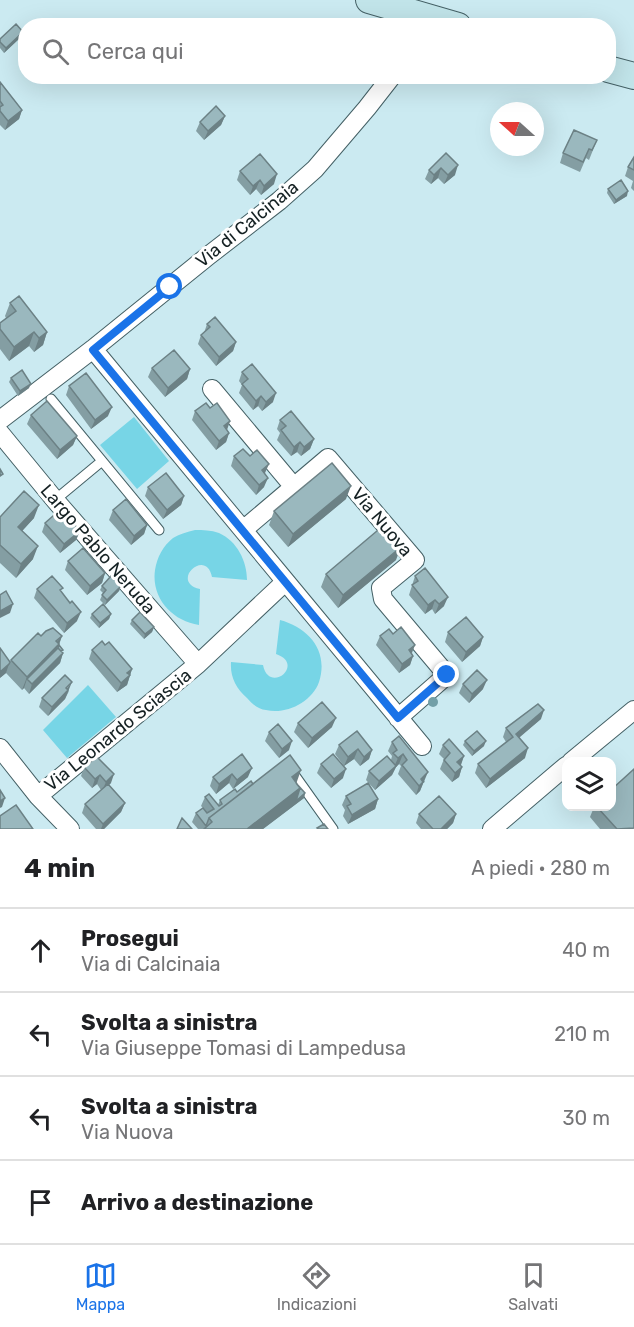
<!DOCTYPE html>
<html lang="it">
<meta charset="utf-8">
<style>
body{margin:0;font-family:Rubik,sans-serif;background:#f6f6f6;color:#202124}
.controls{position:absolute;right:18px;bottom:18px;display:grid;overflow:hidden;border-radius:12px;box-shadow:0 6px 24px #0002}
.controls button{width:54px;height:54px;display:grid;place-items:center;padding:0;border:0;border-bottom:2px solid #e0e0e0;background:#fff;color:#202124;font:30px sans-serif}
.compass{position:absolute;left:490px;top:102px;width:54px;height:54px;border-radius:50%;background:#fff;box-shadow:0 6px 24px #0002;rotate:291deg}
.stop{position:absolute;width:18px;height:18px;margin:-14px;border:4px solid #1a73e8;border-radius:50%;background:#fff}
.stop.end{background:#1a73e8;border-color:#fff;box-shadow:0 2px 6px #0008}
.list{margin:0;padding:0;list-style:none}
h2{display:flex;justify-content:space-between;align-items:center;height:78px;margin:0;padding:0 24px;font-size:26px}
h2 small{font-size:20px;font-weight:400;color:#757577}
.list li{display:grid;grid-template-columns:39px 1fr auto;gap:18px;align-items:center;box-sizing:border-box;height:84px;padding:0 24px;border-top:2px solid #e0e0e0}
.list b{display:block;font-size:22px;white-space:nowrap}
.list p{margin:0;font-size:20px;white-space:nowrap;color:#757577}
.list em{font-size:20px;font-style:normal;color:#757577}
.icon{flex:none;width:33px;height:33px;fill:none;stroke:currentColor;stroke-width:2;stroke-linecap:round;stroke-linejoin:round}
.map{position:relative;flex:none;width:634px;height:829px;overflow:hidden}
.search{position:absolute;background:#fff;box-shadow:0 6px 24px #0002;left:18px;right:18px;top:18px;height:66px;display:flex;align-items:center;gap:15px;box-sizing:border-box;padding:0 21px;border-radius:24px;color:#757577;font-size:22px}
.sheet{height:414px;background:#fff}
nav{display:flex;justify-content:space-around;align-items:center;box-sizing:border-box;height:84px;border-top:2px solid #e0e0e0;background:#fff;font-size:16px;color:#757577}
nav a{display:grid;justify-items:center;gap:3px}
nav .on{color:#1a73e8}
.map>svg:first-child{display:block}
.green{fill:#77d5e6}
.lines{fill:none;stroke-linecap:round;stroke-linejoin:round}
.lane-casing{stroke:#446065;stroke-width:11}
.street-casing{stroke:#446065;stroke-width:20}
.secondary-casing{stroke:#446065;stroke-width:28}
.lane{stroke:#fff;stroke-width:9}
.street{stroke:#fff;stroke-width:18}
.secondary{stroke:#c1e4e9;stroke-width:26}
.tree{fill:#729fa7}
.wall{fill:#849ea3}
.shaded-wall{fill:#6c8185}
.building{fill:#9ab8be;stroke:#6c8185;stroke-width:1.5}
.route{stroke:#1a73e8;stroke-width:8}
.labels{text-anchor:middle;stroke-width:6;stroke-linejoin:round;paint-order:stroke}
.street-label{font-size:18px;fill:#152123;stroke:#fff}
</style>
<div class="map">
<svg width="634" height="829" viewBox="0 0 634 829">
<rect width="100%" height="100%" fill="#cbeaf1"/>
<!-- green -->
<path class="green" d="M134 417 169 461 137 489 100 445Z
M195 530C203 530 211 530 219 533 237 541 247 561 247 580L212 577C206 547 169 582 200 589L199 625C172 621 151 598 155 570 157 557 163 546 173 538 180 534 187 532 195 530Z
M280 620C309 628 329 651 319 682 312 702 286 715 266 710 258 709 252 704 247 698 236 688 230 677 231 662L263 665C269 695 306 664 276 654Z
M88 685 116 717 67 758 43 730Z"/>
<g class="lines">
<!-- lane casing -->
<g class="lane-casing">
<path id="lane" d="M51 399 159 530
M55 500 102 461
M291 770 333 829"/>
</g>
<!-- street casing -->
<g class="street-casing">
<path id="street" d="M93 349 422 746
M212 389 294 487
M0 420 93 349 208 256 279 201 315 169 367 108 392 76
M0 433 55 500 198 664
M243 530 328 458 415 560 381 588 383 599 447 675 398 718
M0 748 38 796 70 829
M571 762 634 710
M38 796 198 664 285 582
M492 829 566 766"/>
</g>
<!-- secondary casing -->
<g class="secondary-casing">
<path id="secondary" d="M369 0 458 26
M608 69 634 76"/>
</g>
<!-- lane -->
<use href="#lane" class="lane"/>
<!-- street -->
<use href="#street" class="street"/>
<!-- secondary -->
<use href="#secondary" class="secondary"/>
</g>
<!-- trees -->
<circle class="tree" cx="433" cy="702" r="5"/>
<!-- wall -->
<path class="wall" d="M23 32 21 37 4 53 0 48V39Z
M0 82 22 110 19 119 5 130 0 125Z
M225 116 221 125 204 140 196 131 200 122Z
M597 140 589 160 586 158 580 172 560 163 563 153Z
M515 147H528L527 151Z
M446 153 455 175 444 184 438 178 431 184 425 179 429 170Z
M634 157V191L631 188 633 181 625 176 628 167Z
M240 171 274 184 261 195 256 189 250 195 237 180Z
M608 189 627 196 614 204 607 193Z
M10 303 47 332 43 345 34 352 29 346 9 361 0 349V323L6 318 5 316Z
M207 324 236 342 233 351 216 366 198 344 201 335 204 333Z
M152 368 190 369 187 379 165 397 148 377Z
M242 372 273 402 262 411 258 406 253 410 239 393 242 385 239 381Z
M11 378 29 388 18 396 9 382Z
M69 386 108 416 91 429 66 395Z
M195 411 227 430 229 433 226 442 216 450 192 420Z
M31 415 77 436 73 445 57 459 27 424Z
M280 420 314 439 310 449 301 456 297 452 291 456 277 440 280 433 277 429Z
M234 456 265 473 264 487 256 495 231 466Z
M148 487 184 496 181 505 163 519 145 496Z
M346 499 288 547 269 525 274 511Z
M113 510 147 525 144 534 131 545 109 520Z
M0 517 34 518 22 531 33 559 16 578 0 563Z
M45 523 80 531 76 540 60 553 42 532Z
M396 560 338 608 321 587 326 574Z
M68 561 105 573 102 583 87 595 65 570Z
M415 576 444 606 435 614 432 609 425 614 409 595Z
M102 586H121L119 591 105 605 100 600 103 593 100 590Z
M37 589 61 592 77 621 64 633 34 598Z
M92 614H111L109 619 99 628 90 618Z
M132 620 154 627 152 632 144 639 130 624Z
M448 632 483 637 480 646 462 662 445 642Z
M393 634 415 645 412 653 413 656 410 665 399 673 376 645 380 636Z
M41 636H62L59 645 63 653 60 663 29 694 24 688 22 690 6 673 0 678 11 660Z
M105 645 132 669 127 685 117 692 89 659 92 650Z
M463 684 483 689 469 703 459 693Z
M69 691 65 699 48 716 39 707 42 698Z
M541 719 519 737 525 758 486 788 475 773 478 764 506 742 503 737 506 728Z
M298 723 332 727 308 748 294 732Z
M269 732 289 750 279 758 265 741Z
M399 736 425 782 423 783 420 791 416 795 398 774 401 766 399 764 396 767 392 775 375 790 366 780 369 771 391 760 392 756 388 751 392 742Z
M465 741 484 746 472 756 463 745Z
M339 745 372 750 369 759 360 766 354 759 344 766 335 754Z
M443 745 464 756 460 765 462 767 459 777 452 782 440 769 444 759 439 754Z
M242 754 248 777 233 789 229 783 216 794 210 786 213 777Z
M97 757 111 783 109 785 125 803 121 812 104 829H96L82 813 85 804 101 790 97 784 92 788 81 776 84 767Z
M321 764 343 778 331 788 317 773Z
M296 783 305 793 304 798 263 829H198L192 822 196 813 203 808 201 806 205 797 218 805 220 800 253 784Z
M346 796 378 799 375 809 348 824 343 816 345 810 342 805Z
M594 807H612L634 829H600L590 817Z
M419 814H456L453 823 447 829H421L416 823Z"/>
<!-- shaded-wall -->
<path class="shaded-wall" d="M23 32 21 37 4 53 6 48Z
M22 110 19 119 5 130 8 121Z
M225 116 221 125 204 140 208 131Z
M458 165 455 175 444 184 448 175Z
M441 168 438 178 431 184 434 175Z
M277 174 274 184 261 195 264 186Z
M260 180 256 189 250 195 253 186Z
M628 191 627 196 614 204 616 200Z
M34 332 29 346 9 361 14 347Z
M47 332 43 345 34 352 39 338Z
M236 342 233 351 216 366 219 357Z
M190 369 187 379 165 397 168 388Z
M31 384 29 388 18 396 20 391Z
M276 393 273 402 262 411 266 402Z
M261 396 258 406 253 410 256 401Z
M112 407 108 416 91 429 95 420Z
M230 421 227 430 224 426Z
M229 433 226 442 216 450 219 441Z
M77 436 73 445 57 459 60 450Z
M314 439 310 449 301 456 304 447Z
M300 442 297 452 291 456 294 447Z
M269 464 265 473 258 480 262 470Z
M268 478 264 487 256 495 259 485Z
M351 486 346 499 288 547 293 534Z
M184 496 181 505 163 519 167 510Z
M39 505 34 518 13 541 18 527Z
M147 525 144 534 131 545 134 536Z
M80 531 76 540 60 553 64 544Z
M38 546 33 559 16 578 21 564Z
M401 547 396 560 338 608 343 595Z
M105 573 102 583 87 595 90 586Z
M121 586 119 591 105 605 107 600Z
M448 597 444 606 435 614 439 604Z
M435 600 432 609 425 614 428 605Z
M13 604 10 613 0 618V611Z
M81 612 77 621 64 633 67 623Z
M111 614 109 619 99 628 100 623Z
M154 627 152 632 144 639 145 634Z
M62 636 54 657 27 679 24 688 22 690 27 677Z
M483 637 480 646 462 662 466 652Z
M415 645 411 654 409 650Z
M63 653 60 663 29 694 32 684Z
M413 656 410 665 399 673 402 664Z
M9 664 6 673 0 678V672Z
M132 669 127 685 117 692 121 683 127 673Z
M487 680 483 689 469 703 472 694Z
M72 682 65 699 48 716 52 707Z
M544 710 541 719 513 743 516 734Z
M336 718 332 727 308 748 312 738Z
M292 741 289 750 279 758 282 749Z
M486 741 484 746 472 756 474 751Z
M528 748 525 758 486 788 490 779Z
M358 749 354 759 344 766 348 757Z
M372 750 369 759 360 766 364 757Z
M403 754 399 764 396 767 392 775 375 790 379 781 394 767 398 758Z
M464 756 461 765 454 771 457 762Z
M462 767 459 777 452 782 455 773Z
M252 768 248 777 233 789 237 780Z
M346 769 343 778 331 788 334 779Z
M301 770 295 787 292 777Z
M428 772 420 791 416 795 421 779Z
M114 774 111 783 102 791 106 782Z
M232 774 229 783 216 794 219 784Z
M100 775 97 784 92 788 95 779Z
M300 788 305 793 304 798 263 829H247Z
M5 798 2 807 0 808V801Z
M378 799 375 809 348 824 352 815Z
M125 803 121 812 104 829H101L103 824Z
M456 814 453 823 447 829H441Z"/>
<!-- building -->
<path class="building" d="M16 24 23 32 6 48 0 42V39Z
M0 82 22 110 8 121 0 111V107L3 105 0 101Z
M216 106 225 116 208 131 200 122Z
M574 130 597 140 592 150 589 149 583 162 563 153Z
M446 153 458 165 448 175 441 168 434 175 429 170Z
M260 154 277 174 264 186 260 180 253 186 240 171Z
M634 157V170L628 167Z
M621 180 628 191 616 200 608 189Z
M19 296 47 332 39 338 34 332 14 347 0 329V323L16 311 10 303Z
M215 317 236 342 219 357 201 335 210 327 207 324Z
M174 350 190 369 168 388 152 368Z
M252 364 276 393 266 402 261 396 256 401 242 384 248 379 242 372Z
M22 370 31 384 20 391 11 378Z
M86 373 112 407 95 420 69 386Z
M47 401 77 436 60 450 31 415Z
M206 403 210 408 217 403 230 421 224 426 229 433 219 441 195 411Z
M291 411 314 439 304 447 300 442 294 447 281 430 286 426 280 420Z
M243 449 250 456 257 450 269 464 262 470 268 478 259 485 234 456Z
M332 463 351 486 293 534 274 511Z
M0 469 3 474 0 476Z
M166 473 184 496 167 510 148 487Z
M24 491 39 505 18 527 38 546 21 564 0 545V517Z
M126 499 147 525 134 536 113 510Z
M61 509 80 531 64 544 45 523Z
M384 525 401 547 343 595 326 574Z
M83 548 105 573 90 586 68 561Z
M425 568 448 597 439 604 435 600 428 605 412 585 418 581 415 576Z
M112 575 121 586 107 600 102 595 106 590 102 586Z
M52 576 63 588 60 590 70 603 72 601 81 612 67 623 37 589Z
M6 591 13 604 0 611V595Z
M103 604 111 614 100 623 92 614Z
M140 612 154 627 145 634 132 620Z
M466 617 483 637 466 652 448 632Z
M401 627 415 645 409 650 413 656 402 664 380 636 389 629 393 634Z
M53 628 62 636 56 641 59 644 27 677 11 660 38 633 41 636 46 631Z
M102 641 105 645 109 642 132 669 127 673 130 675 121 683 92 650Z
M59 645 63 650 61 651 58 648Z
M0 648 10 662 9 664 0 672Z
M58 648 63 653 32 684 27 679Z
M477 670 487 680 472 694 463 684Z
M65 675 72 682 66 688 68 690 52 707 42 698Z
M322 702 336 718 312 738 298 723Z
M538 704 544 710 516 734 528 748 490 779 478 764 513 737 506 728Z
M278 724 292 741 282 749 269 732Z
M357 731 372 750 364 757 358 749 348 757 339 745Z
M477 731 486 741 474 751 465 741Z
M399 736 428 772 421 779 423 782 419 786 402 765 407 760 403 754 398 758 393 753 397 750 392 742Z
M449 739 464 756 457 762 462 767 455 773 444 760 450 753 443 745Z
M242 754 252 768 237 780 232 774 219 784 213 777Z
M333 754 346 769 334 779 321 764Z
M290 755 301 770 292 777 300 788 247 829H204L212 822 209 818Z
M387 756 396 766 379 781 369 771Z
M97 757 114 774 106 782 100 775 95 779 84 767Z
M634 769V828L617 829 597 807H612V789Z
M251 781 253 784 209 818 206 826 196 813 203 808 207 813 214 809 205 797 209 794 219 806 222 804 220 800 235 789 237 792Z
M296 783 305 793 296 801 300 788Z
M368 783 378 799 352 815 347 806 351 804 346 796Z
M108 784 125 803 103 824 85 804Z
M0 790 5 798 0 801Z
M439 796 456 814 441 829H433L419 814Z
M16 805 33 829H0V816Z
M182 818 192 829H177Z
M324 824 328 829H318L317 828Z"/>
<g class="lines">
<!-- route -->
<path class="route" d="M170 287 93 350 398 718 447 675"/>
</g>
<g class="labels">
<!-- street labels -->
<g class="street-label">
<text transform="translate(247 224) rotate(-39)" y="6">Via di Calcinaia</text>
<text transform="translate(382 522) rotate(50)" y="6">Via Nuova</text>
<text transform="translate(98 549) rotate(49)" y="6">Largo Pablo Neruda</text>
<text transform="translate(118 730) rotate(-39)" y="6">Via Leonardo Sciascia</text>
</g>
</g>
</svg>
<div class="controls">
<button><svg class="icon" aria-label="layers" viewBox="0 0 24 24"><path d="M12 4l9 5-9 5-9-5zM3 14l9 5 9-5"/></svg></button>
</div>
<svg class="compass" viewBox="-18 -18 36 36"><path d="M0-13l5 13h-10z" fill="#e53935"/><path d="M0 13l5-13h-10z" fill="#757577"/></svg>
<div class="stop" style="left:170px;top:287px"></div>
<div class="stop end" style="left:447px;top:675px"></div>
<div class="search"><svg class="icon" aria-label="search" viewBox="0 0 24 24"><circle cx="10" cy="10" r="6"/><path d="M15 15l6 6"/></svg>Cerca qui</div>
</div>
<section class="sheet">
<h2>4 min<small>A piedi · 280 m</small></h2>
<ul class="list">
<li><svg class="icon" aria-label="ahead" viewBox="0 0 24 24"><path d="M12 20V5M6 11l6-6 6 6"/></svg><div><b>Prosegui</b><p>Via di Calcinaia</p></div><em>40 m</em></li>
<li><svg class="icon" aria-label="left" viewBox="0 0 24 24"><path d="M17 20v-9H6M10 6l-5 5 5 5"/></svg><div><b>Svolta a sinistra</b><p>Via Giuseppe Tomasi di Lampedusa</p></div><em>210 m</em></li>
<li><svg class="icon" aria-label="left" viewBox="0 0 24 24"><path d="M17 20v-9H6M10 6l-5 5 5 5"/></svg><div><b>Svolta a sinistra</b><p>Via Nuova</p></div><em>30 m</em></li>
<li><svg class="icon" aria-label="arrive" viewBox="0 0 24 24"><path d="M6 21V4h12l-3 4 3 4H6"/></svg><div><b>Arrivo a destinazione</b></div></li>
</ul>
</section>
<nav>
<a class="on"><svg class="icon" aria-label="map" viewBox="0 0 24 24"><path d="M3 6l6-2 6 2 6-2v14l-6 2-6-2-6 2zM9 4v14M15 6v14"/></svg>Mappa</a>
<a><svg class="icon" aria-label="directions" viewBox="0 0 24 24"><path d="M12 3l9 9-9 9-9-9zM9 14v-3h6M13 9l2 2-2 2"/></svg>Indicazioni</a>
<a><svg class="icon" aria-label="saved" viewBox="0 0 24 24"><path d="M7 4h10v16l-5-4-5 4z"/></svg>Salvati</a>
</nav>
